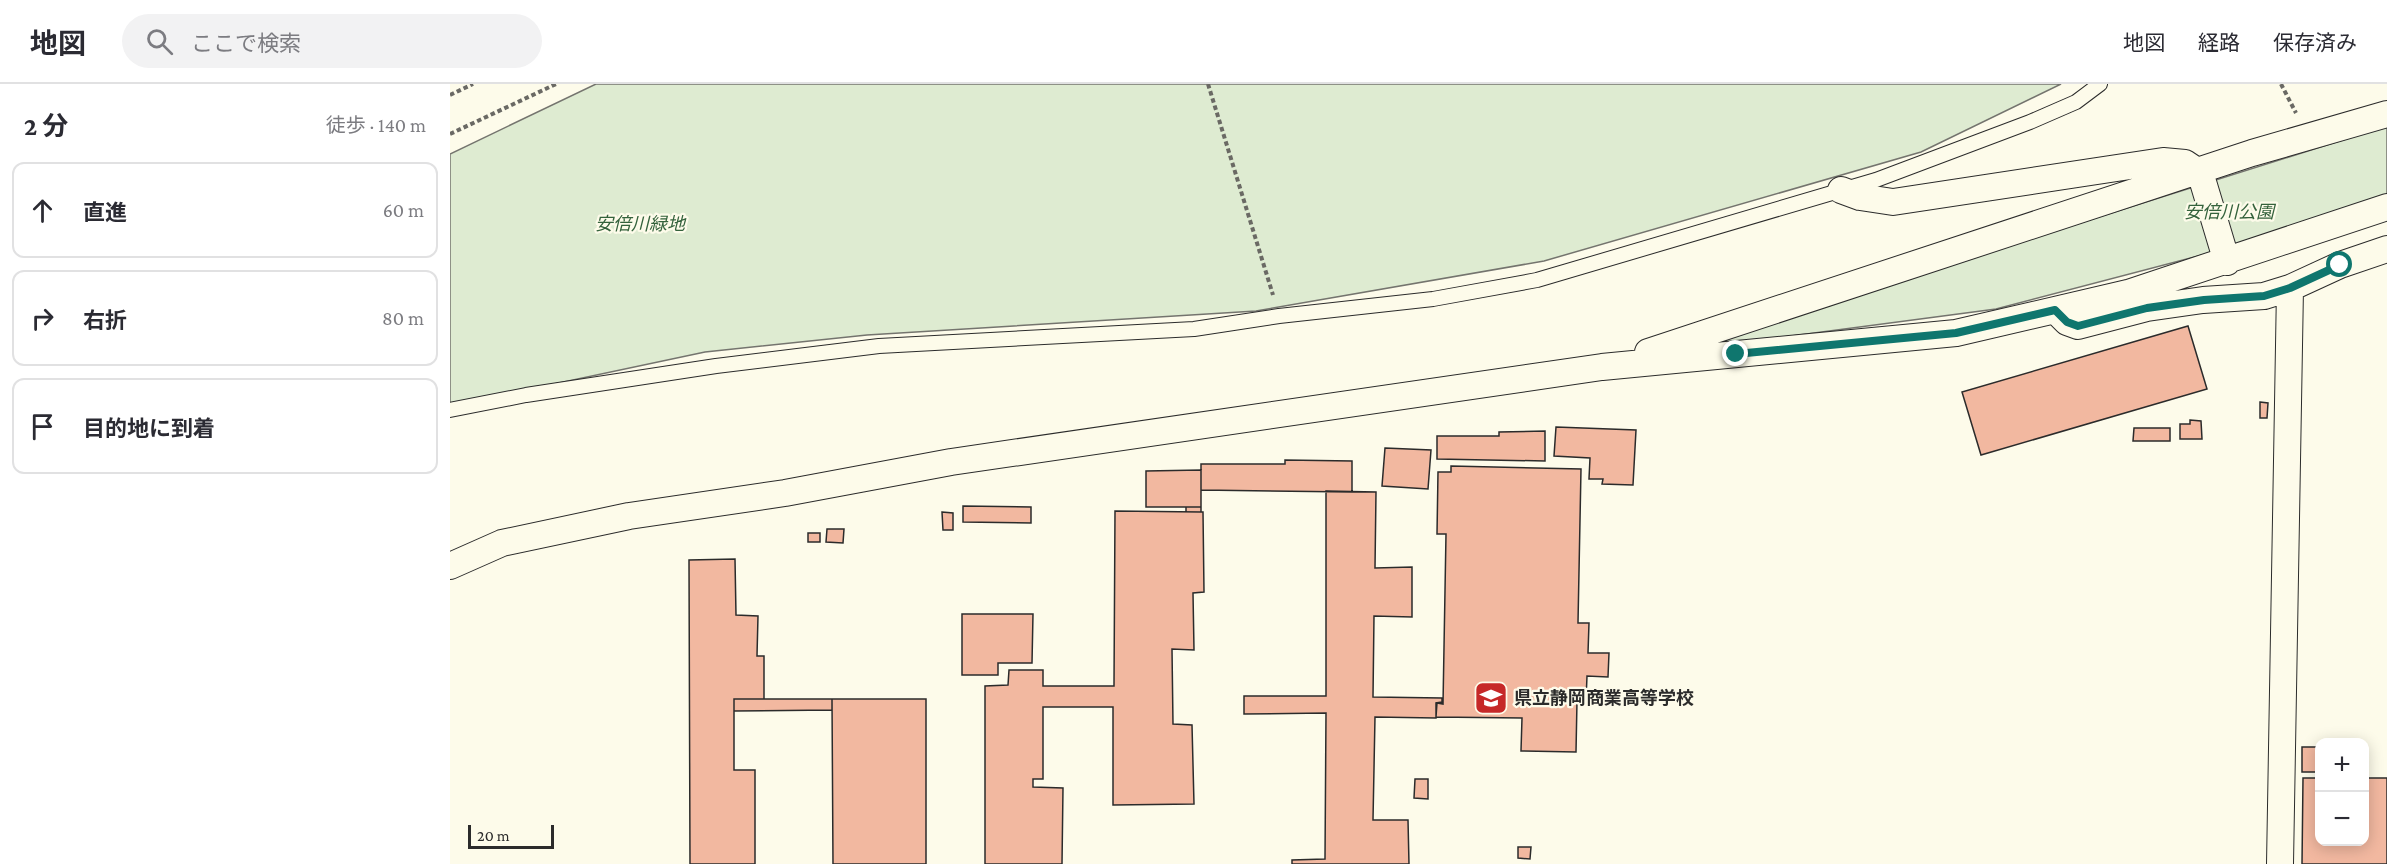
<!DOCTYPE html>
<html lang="ja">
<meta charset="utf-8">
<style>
body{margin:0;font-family:"Crimson Pro","Noto Sans JP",serif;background:#f2f2f3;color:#2b2b33}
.controls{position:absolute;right:18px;bottom:18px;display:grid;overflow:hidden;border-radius:12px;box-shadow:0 3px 15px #0003}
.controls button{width:54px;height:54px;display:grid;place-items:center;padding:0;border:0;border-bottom:2px solid #e1e1e2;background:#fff;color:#2b2b33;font:30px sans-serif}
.scale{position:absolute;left:18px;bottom:15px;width:86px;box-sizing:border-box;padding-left:6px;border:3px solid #2b2b2b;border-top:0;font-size:16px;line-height:21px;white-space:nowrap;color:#2b2b2b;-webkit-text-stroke:4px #fdfbea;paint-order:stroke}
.stop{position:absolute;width:18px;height:18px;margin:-14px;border:4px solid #0f766e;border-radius:50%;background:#fff}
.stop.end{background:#0f766e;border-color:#fff;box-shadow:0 2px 6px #0008}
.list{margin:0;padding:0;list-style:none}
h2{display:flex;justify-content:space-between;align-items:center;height:78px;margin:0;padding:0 24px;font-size:26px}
h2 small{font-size:20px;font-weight:400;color:#7c7c81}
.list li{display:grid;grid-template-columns:39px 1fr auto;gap:18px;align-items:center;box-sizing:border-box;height:96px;margin:0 12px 12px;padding:0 12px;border:2px solid #e1e1e2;border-radius:12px}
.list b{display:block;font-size:22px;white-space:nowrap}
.list em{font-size:20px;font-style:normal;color:#7c7c81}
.icon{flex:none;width:33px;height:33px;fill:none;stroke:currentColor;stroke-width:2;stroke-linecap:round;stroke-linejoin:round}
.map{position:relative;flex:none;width:1937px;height:780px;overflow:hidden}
header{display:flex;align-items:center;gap:36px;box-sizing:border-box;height:84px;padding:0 30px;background:#fff;border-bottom:2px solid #e1e1e2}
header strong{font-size:28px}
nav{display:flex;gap:33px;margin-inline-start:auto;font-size:21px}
.search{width:420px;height:54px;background:#f2f2f3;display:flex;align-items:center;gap:15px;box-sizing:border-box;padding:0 21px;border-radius:33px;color:#7c7c81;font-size:22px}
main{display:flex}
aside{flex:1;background:#fff}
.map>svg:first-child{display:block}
.green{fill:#deebd1;stroke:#74746e;stroke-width:1.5}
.building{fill:#f2b8a0;stroke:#2b2b2b;stroke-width:1.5}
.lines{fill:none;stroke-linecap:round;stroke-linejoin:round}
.lane-casing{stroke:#2b2b2b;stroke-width:16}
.street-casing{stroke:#2b2b2b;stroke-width:28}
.path{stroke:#6a6964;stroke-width:4;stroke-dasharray:4.5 3;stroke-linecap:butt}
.lane{stroke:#fdfbea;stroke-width:14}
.street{stroke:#fdfbea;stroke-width:26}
.route{stroke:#0f766e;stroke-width:8}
.labels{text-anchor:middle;stroke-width:4.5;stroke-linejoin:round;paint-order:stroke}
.park-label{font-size:18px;font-style:italic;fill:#34623c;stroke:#fdfbea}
.poi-label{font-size:18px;font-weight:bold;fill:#2b2b2b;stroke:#fdfbea;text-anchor:start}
</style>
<header>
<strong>地図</strong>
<div class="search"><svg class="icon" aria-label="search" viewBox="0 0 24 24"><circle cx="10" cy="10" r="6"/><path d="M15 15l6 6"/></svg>ここで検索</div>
<nav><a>地図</a><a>経路</a><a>保存済み</a></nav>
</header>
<main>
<aside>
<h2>2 分<small>徒歩 · 140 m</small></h2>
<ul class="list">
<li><svg class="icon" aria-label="ahead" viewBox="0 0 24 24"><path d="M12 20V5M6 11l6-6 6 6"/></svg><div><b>直進</b></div><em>60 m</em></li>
<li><svg class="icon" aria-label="right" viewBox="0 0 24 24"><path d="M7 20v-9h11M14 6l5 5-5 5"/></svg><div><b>右折</b></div><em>80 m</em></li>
<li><svg class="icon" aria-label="arrive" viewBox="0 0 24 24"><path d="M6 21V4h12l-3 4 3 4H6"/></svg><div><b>目的地に到着</b></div></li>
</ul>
</aside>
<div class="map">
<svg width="1937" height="780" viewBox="0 0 1937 780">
<rect width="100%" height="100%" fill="#fdfbea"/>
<!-- green -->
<path class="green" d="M146 0H1611L1471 68 1094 177 806 227 417 251 255 268 0 322V70Z
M1937 42V113L1794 160 1546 225 1221 268Z"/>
<!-- building -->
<path class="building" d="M1738 242 1757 305 1531 371 1512 308Z
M1810 318 1818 319 1817 334H1810Z
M1740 336 1751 337 1752 355H1730V340H1740Z
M1106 343 1186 346 1183 401 1152 400 1153 395H1139L1140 374 1104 372Z
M1684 344H1720V357H1683Z
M1095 347V377L987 375V352H1049V348Z
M935 364 981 366 978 405 932 402Z
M835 376 902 377V408L751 406V380H835Z
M1001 382 1131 385 1128 539H1139L1138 569H1159L1158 593 1137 592 1136 617H1127L1126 668 1071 667 1072 634 986 633 987 619 993 620 996 450H987L988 388H1001Z
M751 386V423H696V387Z
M876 407 926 408 925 484 962 483V533L924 532 923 613 992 614V618L986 619V634L925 633 923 736H958L959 780H842V776L875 775 876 629 794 630V612H876Z
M513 422 581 423V439L513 438Z
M736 423H751V428H753L754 508 743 509 744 566 722 565 723 640 742 641 744 720 663 721V623H593V695H583V703L613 704 612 780H535V602L558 601 559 586H593V602H664L665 427 751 428H736Z
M492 428 503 429V446H493Z
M377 445H394L393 459 376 458Z
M358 449H370V458H358Z
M285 475 286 531 308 532 307 572H314V615H284V686H305V780H240L239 476Z
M512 530H583L582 579H548V591H512Z
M284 615H382V626L284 627Z
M382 615H476V780H383Z
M1852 663H1866V688H1852Z
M1853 694H1870V758H1914V694H1937V780H1852Z
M965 695H978V715L964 714Z
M1068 763H1081L1080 775 1068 774Z"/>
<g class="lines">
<!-- lane casing -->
<g class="lane-casing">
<path id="lane" d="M0 326 76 311 266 282 429 262 744 245 829 232 983 215 1087 196 1426 96 1580 38 1626 18 1650 0"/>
</g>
<!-- street casing -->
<g class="street-casing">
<path id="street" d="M1391 106 1410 113 1443 118 1713 77 1735 79 1747 87 1753 98 1777 178
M1605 226 1617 238 1628 242 1697 224 1753 216 1814 212 1840 204 1890 181 1937 165
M1198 268 1802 69 1937 30
M0 482 52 459 179 432 335 409 501 378 1152 283 1506 249 1678 209 1937 123
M1830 780 1840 204"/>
</g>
<!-- path -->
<path class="path" d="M758 0 823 211
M1831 0 1846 29
M0 11 23 0
M0 50 106 0"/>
<!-- lane -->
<use href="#lane" class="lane"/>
<!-- street -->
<use href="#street" class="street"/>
</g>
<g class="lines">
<!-- route -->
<path class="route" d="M1286 270 1506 249 1605 226 1617 238 1628 242 1697 224 1754 216 1814 212 1840 204 1890 181"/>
</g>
<!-- icons -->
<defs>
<g id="school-square" transform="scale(1.725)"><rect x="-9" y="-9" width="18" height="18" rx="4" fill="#c62828" stroke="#fdfbea"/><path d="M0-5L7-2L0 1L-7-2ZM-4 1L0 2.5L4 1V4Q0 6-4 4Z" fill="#fff"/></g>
</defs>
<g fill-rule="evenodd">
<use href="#school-square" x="1041" y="614"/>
</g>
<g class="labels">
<!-- park labels -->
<g class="park-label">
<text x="1779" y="134">安倍川公園</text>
<text x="190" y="146">安倍川緑地</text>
</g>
<!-- poi labels -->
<g class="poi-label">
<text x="1064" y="620">県立静岡商業高等学校</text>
</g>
</g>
</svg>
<div class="controls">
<button>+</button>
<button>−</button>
</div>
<div class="scale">20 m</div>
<div class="stop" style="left:1890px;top:181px"></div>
<div class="stop end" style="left:1286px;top:270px"></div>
</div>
</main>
